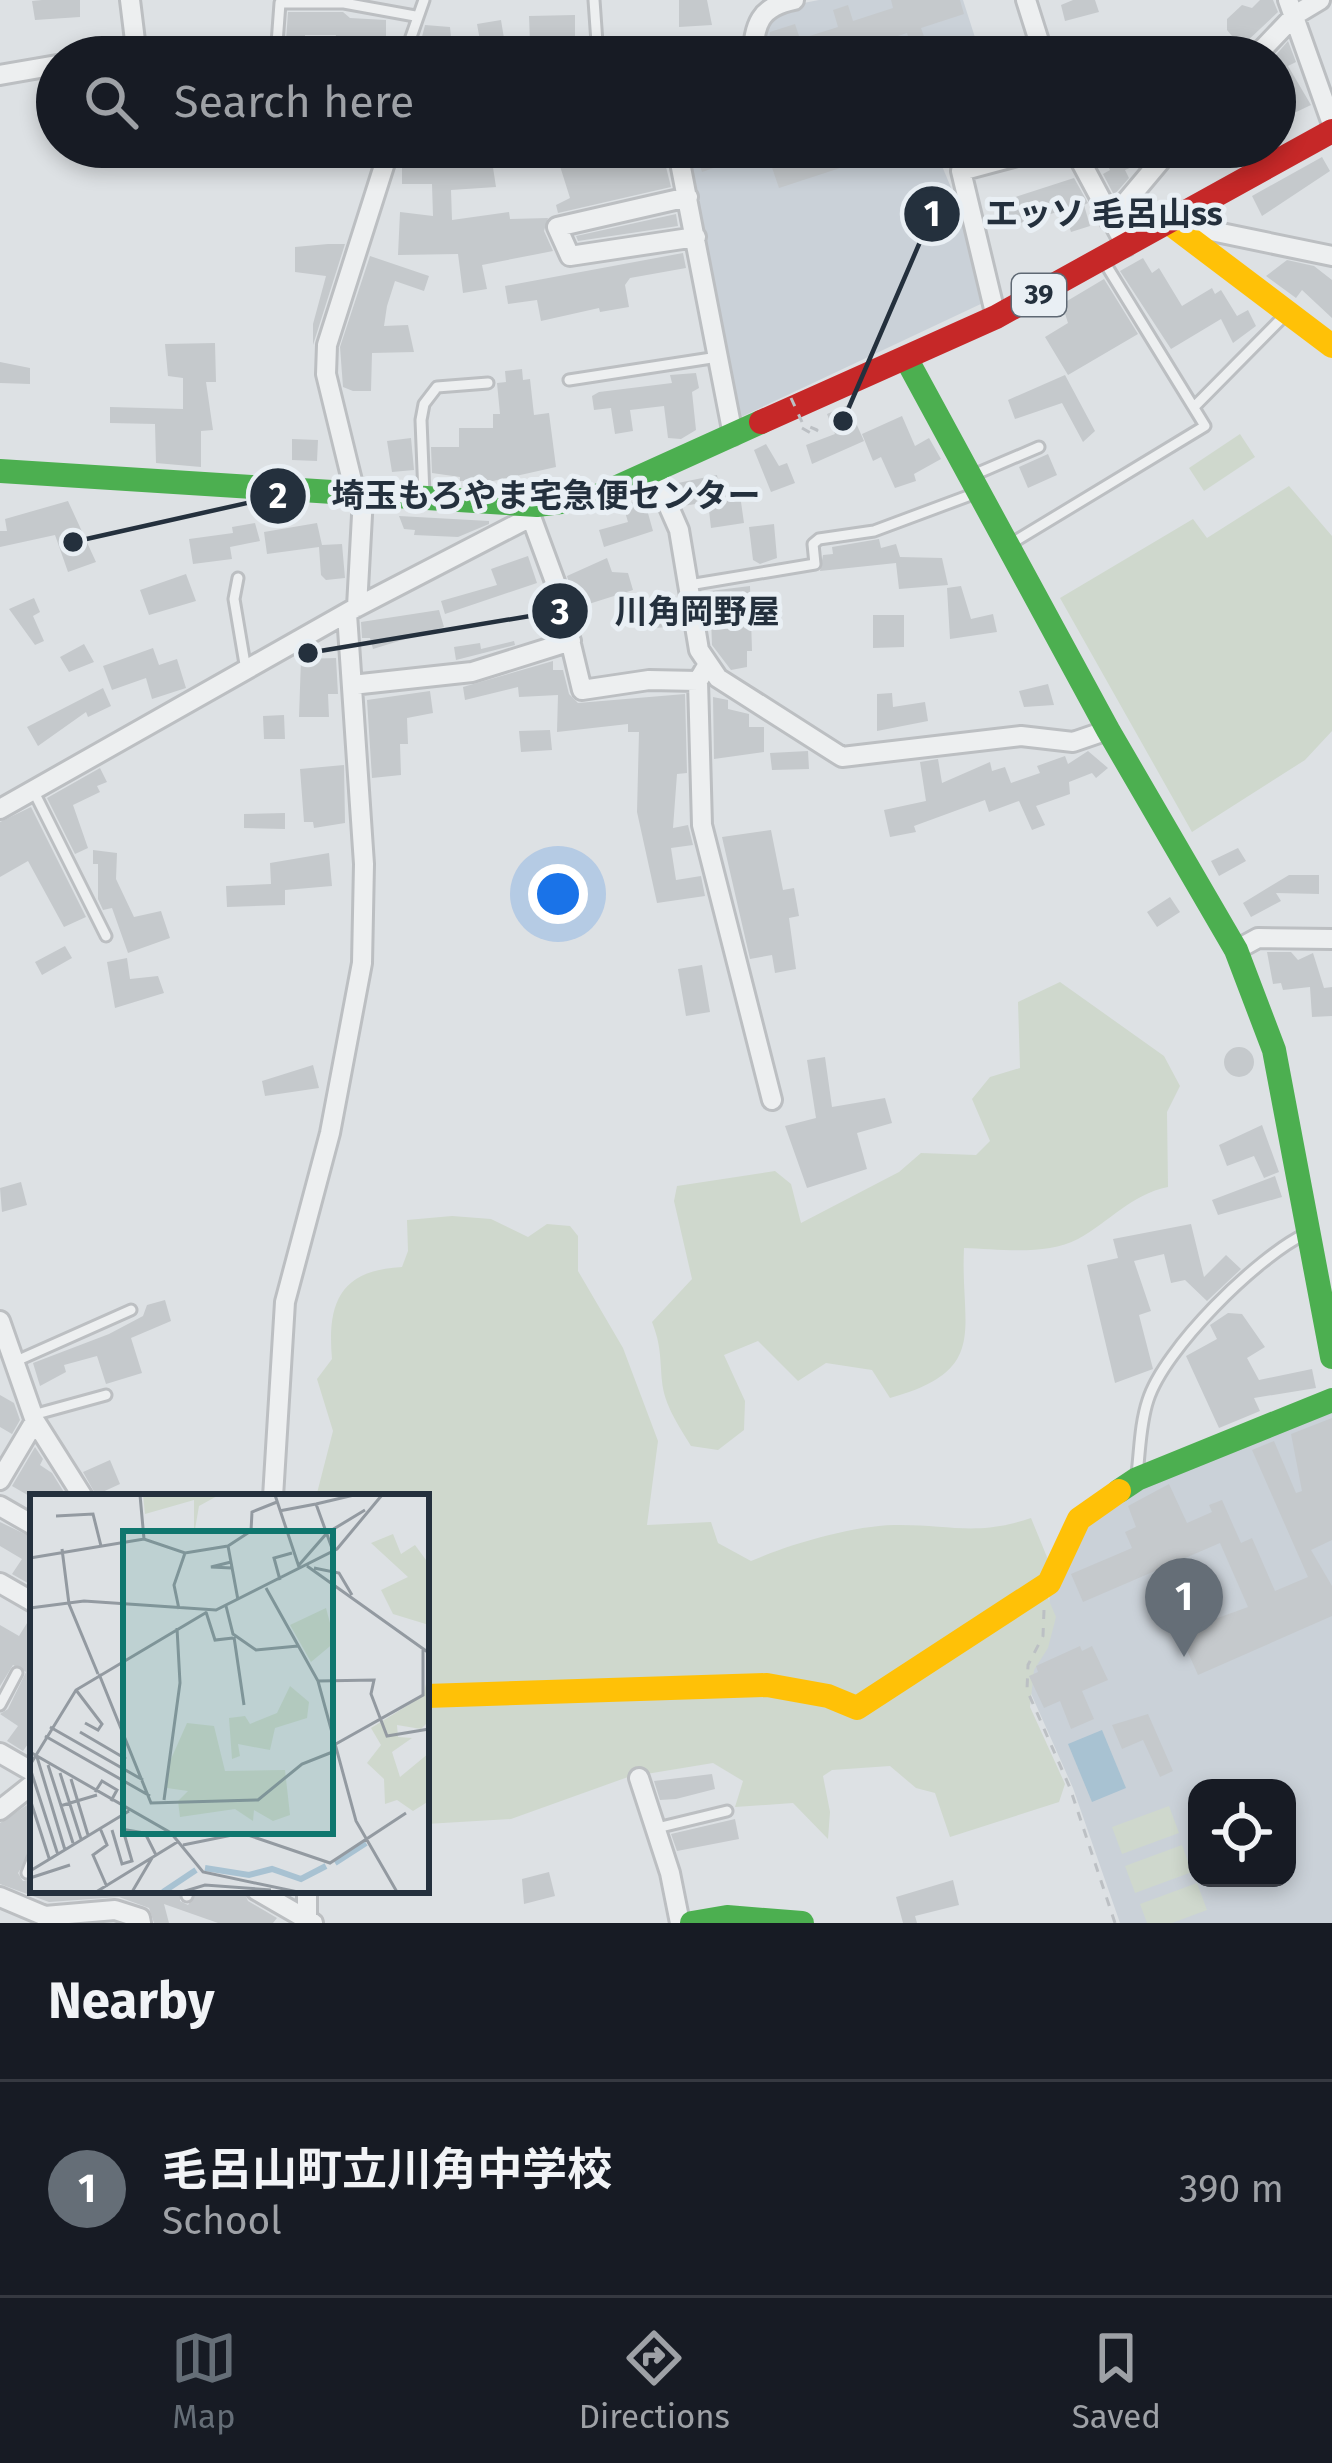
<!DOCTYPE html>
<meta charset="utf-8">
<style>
body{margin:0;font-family:"Fira Sans","Noto Sans JP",sans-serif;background:#20242c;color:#f1f3f6}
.controls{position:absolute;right:36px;bottom:36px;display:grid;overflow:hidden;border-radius:24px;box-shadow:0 6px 18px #0003}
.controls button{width:108px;height:108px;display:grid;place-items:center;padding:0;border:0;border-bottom:3px solid #363941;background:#171b24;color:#f1f3f6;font:60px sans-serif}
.you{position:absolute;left:558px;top:894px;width:42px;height:42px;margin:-30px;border:9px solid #fff;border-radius:50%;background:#1a73e8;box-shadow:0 0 0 18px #1a73e833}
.badge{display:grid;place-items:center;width:78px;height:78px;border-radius:50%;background:#656e77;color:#fff;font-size:39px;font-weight:700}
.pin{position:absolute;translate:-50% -99px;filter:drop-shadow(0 3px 6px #0008)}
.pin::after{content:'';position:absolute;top:63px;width:42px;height:36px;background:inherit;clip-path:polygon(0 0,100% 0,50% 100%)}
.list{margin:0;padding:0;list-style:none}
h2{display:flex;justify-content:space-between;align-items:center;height:156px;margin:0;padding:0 48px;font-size:51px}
h2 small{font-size:39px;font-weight:400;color:#9ea1a6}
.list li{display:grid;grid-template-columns:78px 1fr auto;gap:36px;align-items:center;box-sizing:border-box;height:216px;padding:0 48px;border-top:3px solid #363941}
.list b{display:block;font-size:45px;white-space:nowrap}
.list p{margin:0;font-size:39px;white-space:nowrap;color:#9ea1a6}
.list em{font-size:39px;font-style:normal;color:#9ea1a6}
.icon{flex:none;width:66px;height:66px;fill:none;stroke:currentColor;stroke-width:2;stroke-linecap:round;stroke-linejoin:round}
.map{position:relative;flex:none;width:1332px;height:1923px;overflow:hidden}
.search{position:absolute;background:#171b24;box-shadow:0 6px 18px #0003;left:36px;right:36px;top:36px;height:132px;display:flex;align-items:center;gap:30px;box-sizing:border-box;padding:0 42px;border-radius:66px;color:#9ea1a6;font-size:45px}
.sheet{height:372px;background:#171b24}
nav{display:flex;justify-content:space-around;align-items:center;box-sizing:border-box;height:168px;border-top:3px solid #363941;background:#171b24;font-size:33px;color:#9ea1a6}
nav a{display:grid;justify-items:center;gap:6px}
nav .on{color:#656e77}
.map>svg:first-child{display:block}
.built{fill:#cad1d8;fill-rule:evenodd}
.green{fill:#cfd8cd}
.water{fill:#a8c2d2}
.building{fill:#c5c9cc}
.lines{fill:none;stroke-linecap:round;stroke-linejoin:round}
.lane-casing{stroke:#bcbfc2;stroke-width:15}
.street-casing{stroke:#bcbfc2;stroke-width:24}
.path{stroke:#bcc0c4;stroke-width:3;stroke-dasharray:9 9;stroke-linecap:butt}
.lane{stroke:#edeff0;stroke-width:9}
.street{stroke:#edeff0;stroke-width:18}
.fast{stroke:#4caf50;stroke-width:24}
.slow{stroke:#ffc107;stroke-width:24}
.jam{stroke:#c62828;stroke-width:24}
.path-bridge{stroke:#bcc0c4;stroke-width:3;stroke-dasharray:9 9;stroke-linecap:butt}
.labels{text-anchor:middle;stroke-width:10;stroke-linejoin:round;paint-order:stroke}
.shield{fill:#e9eff4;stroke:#5f6974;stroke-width:3}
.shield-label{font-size:27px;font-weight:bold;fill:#24303d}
.inset-river{fill:none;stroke:#a8c2d2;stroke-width:6}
.inset-road{fill:none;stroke:#939aa1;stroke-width:3}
.view{fill:#0f766e;fill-opacity:0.15;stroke:#0f766e;stroke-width:6}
.inset-edge{fill:none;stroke:#24303d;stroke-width:6}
.leader{fill:none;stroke:#24303d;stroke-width:4.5}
.callout-dot{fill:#24303d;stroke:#e9eff4;stroke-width:4.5}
.mark-label{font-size:36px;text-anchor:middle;font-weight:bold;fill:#fff}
.callout-label{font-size:33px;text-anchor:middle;font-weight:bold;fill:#24303d;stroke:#e9eff4;stroke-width:10;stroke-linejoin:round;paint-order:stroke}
</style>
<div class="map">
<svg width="1332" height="1923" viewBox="0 0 1332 1923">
<rect width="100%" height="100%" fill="#dde1e4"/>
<!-- built -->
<path class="built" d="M819 0H963L980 53 757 57 759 25 788 6Z
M687 147H934L960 209 985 302 741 417Z
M1332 1406V1923H1120L1073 1788 1029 1689 1032 1666 1046 1641 1050 1591 1080 1527 1142 1482ZM1197 1788H1287V1878H1197Z"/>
<!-- green -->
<path class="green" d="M1240 434 1255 457 1204 491 1189 468Z
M1289 486 1332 536V731L1305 760 1192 832 1060 598 1193 519 1207 538Z
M1060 982 1164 1056 1180 1086 1167 1112 1168 1187C1132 1194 1109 1222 1078 1239 1046 1256 999 1249 964 1248 960 1329 991 1370 890 1398L872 1370 826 1363 798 1381 758 1341 724 1355 745 1401 744 1430 718 1450 691 1446C679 1426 664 1405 662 1381 660 1357 661 1345 652 1322L692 1279 674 1201 677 1186 775 1171 791 1184 801 1223 899 1172 921 1153 976 1155 990 1141 972 1099 990 1077 1020 1068 1018 1002Z
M452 1216 491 1219 528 1237 547 1224 570 1226 578 1236V1271L623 1348 658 1441 647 1525 711 1522 718 1543 751 1561C790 1544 852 1526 894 1525 949 1524 976 1537 1031 1518L1049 1562 1045 1591 1056 1617 1048 1648 1034 1670 1030 1707 1065 1784 1059 1802 950 1837 935 1793 916 1788 890 1766 832 1770 823 1776 830 1812 828 1839 793 1803 735 1807 743 1781 713 1763 628 1777 511 1819 426 1824V1497H316L333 1431 317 1379 332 1359C327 1303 340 1270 402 1267L408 1251 407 1220Z
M1169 1806 1179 1833 1122 1854 1112 1827Z
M1182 1845 1192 1872 1135 1893 1125 1866Z
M1197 1883 1207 1910 1172 1923H1147L1140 1904Z"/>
<!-- water -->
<path class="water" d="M1102 1730 1126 1788 1092 1802 1068 1744Z"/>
<!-- building -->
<path class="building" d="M42 0H80V17L35 20 32 1Z
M679 0H707L712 25 679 27Z
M891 0H960L964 14 921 28 931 57H915L907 33 834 57H768L770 32 795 24 800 39 838 27 833 10 848 5 853 21 893 8Z
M1073 0H1095L1099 12 1065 21 1061 5Z
M1260 0H1273L1278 12 1244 44 1237 42 1227 30V19L1242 5 1252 8Z
M288 12H343L350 18 386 20V57H350L349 42 335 40 336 35H305V55H285Z
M575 15V42L530 43 529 16Z
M501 20 507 57H483L477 24Z
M425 25 450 27 453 57H417Z
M1288 41 1296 62 1288 66 1311 105 1275 122V102L1284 98 1275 79V56Z
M554 147H570L580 164 612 155 617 147H661L671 187 558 213 556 205 570 198Z
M694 147H894L895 150 779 188 766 150 702 172Z
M1116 147H1131L1139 164 1125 170 1129 178 1114 195 1103 174 1110 170 1105 160 1119 153Z
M453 156H466V163L492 161 496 187 451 190 452 220 509 212 510 219 548 218 544 231 553 251 482 265 487 289 463 293 458 254 398 255 400 212 433 216 432 184H402V161Z
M1322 157 1330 171 1262 216 1252 196Z
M1074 178 1088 203 1084 205 1090 226 1071 232 1064 210 1003 228 995 207 1003 201Z
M676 214 678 226 578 241 576 236Z
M328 244H345L313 345V324L326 276 295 272V247Z
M683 253 686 268 630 278 625 285 629 307 600 312 599 308 541 321 537 300 508 304 505 286Z
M370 256 429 276 424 291 395 281 387 306 384 326 408 325 414 352 372 353 371 391H353L343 387 340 347Z
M1143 258 1152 273 1159 268 1182 306 1212 288 1215 294 1221 290 1237 316 1248 310 1256 326 1233 343 1221 319 1171 349 1120 271Z
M1287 260 1314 266 1332 280V318L1302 290 1296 298 1266 276Z
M1104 279 1138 334 1068 375 1045 337 1068 323 1062 304Z
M215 343 216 382H206L213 430 201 431V467L156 463 155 424 110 423V407L183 409V378L168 376 165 344Z
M0 362 30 368V384L0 383Z
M522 369 523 380 530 379 534 415 549 413 556 467 493 481H460V477L432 473 431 447H459V428H493V414H500L497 383 506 382 505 371Z
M696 373 699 388 692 392 696 430 681 439 668 438 664 406 630 410 633 431 615 434 611 408 594 410 592 396 599 392 672 383 670 375Z
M1065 375 1095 431 1083 442 1062 403 1015 419 1008 400Z
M848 405 864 441 812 464 806 445 835 434 827 414Z
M902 416 915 446 929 438 941 459 914 474 916 481 895 488 881 457 873 461 862 434Z
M411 438 414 470 392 472 387 441Z
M292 439 318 440 317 461 292 460Z
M766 444 779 466 787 463 795 483 771 492 754 450Z
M1048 454 1057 475 1028 488 1019 467Z
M717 475 720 490 739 488 744 523 711 528 708 502 683 506 673 484Z
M644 499 653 531 604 547 599 530 628 522 623 505Z
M68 501 96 562 68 572 55 535 0 547V531H7L5 519Z
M399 516 489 521V524L458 537 414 535 415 530 404 529Z
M255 523 260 541 230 547 232 559 193 564 189 539 233 533 232 527Z
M317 523 322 545 342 544 345 578 326 580 321 575 319 547 267 554 264 532Z
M774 524 777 558 760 564 753 560 749 527Z
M879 539 881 548 896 544 900 557 942 558 948 585 899 589 896 563 820 571 823 555 833 554 832 547Z
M528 556 537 583 445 614 441 601 497 585 491 569Z
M607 558 612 572 628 573 633 590 576 608 567 576Z
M186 574 196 601 149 615 140 590Z
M750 586 752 651H747V667L731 670 712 645 710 591Z
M961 586 971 619 993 614 997 632 950 639 947 588Z
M676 596 680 616 669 617V627L638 629 646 602Z
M34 598 40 612 33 616 44 641 35 645 9 609Z
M439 610 444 627 373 649 370 638H362L361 622Z
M873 615H904V647L873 648Z
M514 641 515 645 456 660 454 647 480 643 481 649Z
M84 644 94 662 69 672 60 657Z
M153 648 159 665 177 659 186 688 152 699 146 678 112 690 103 666Z
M336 658 338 694H328L329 717H299L301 659Z
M553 661V670H563L569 694 578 703 685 694 687 773 677 774 673 828 688 825 693 845 671 848 676 880 701 876 705 896 657 903 637 812 639 732H628V724L557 732 558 695 519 697 518 687 465 700 463 687Z
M1048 684 1054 705 1024 707 1019 691Z
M103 688 111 706 88 717 86 712 38 746 27 727Z
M430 691 433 713 407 718 408 744H400L401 775 372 778 367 700Z
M892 693 893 707 925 702 928 721 877 731V694Z
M713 697 728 700V709L749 714V727H764V752L714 759Z
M284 715 285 739H264L263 716Z
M550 730 552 750 521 752 519 731Z
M808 751 809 769 772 770 770 753Z
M1088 751 1108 768 1096 778 1092 773 1069 782 1070 794 1036 806 1045 825 1032 830 1019 801 989 812 985 800 914 826 916 832 890 837 884 810 926 801 920 762 938 759 942 783 990 762 992 771 1005 767 1011 783 1040 773 1037 766 1065 756 1068 764Z
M344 765 345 823 314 828 313 822H304L300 769Z
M100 768 107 782 97 786 100 792 73 805 88 848 75 854 47 798Z
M31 807 86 917 64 927 28 861 0 877V822Z
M285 813V829L244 828V814Z
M771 830 783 890 794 888 799 916 789 918 796 969 775 973 772 955 750 959 722 837Z
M1238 848 1246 861 1219 876 1211 861Z
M93 850 117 853 116 879 134 917 161 911 170 938 128 953 112 908 103 910 98 899V864H93Z
M329 853 332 886 285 890V905L227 907 226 886 271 884 270 863Z
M1289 875H1319V894L1276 893 1281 901 1251 917 1243 903Z
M1170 897 1180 912 1157 927 1147 912Z
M65 946 72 958 42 975 35 962Z
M1267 952H1291L1298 960 1313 953 1324 988 1332 987V1016L1312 1017 1310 987 1283 990 1281 983 1273 984Z
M127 958 130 979 158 976 164 993 115 1008 107 962Z
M702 965 710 1012 686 1016 678 969Z
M1224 1062a15 15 0 1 1 30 0a15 15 0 1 1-30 0Z
M825 1057 832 1107 885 1098 892 1123 857 1133 867 1169 807 1188 785 1126 816 1118 807 1060Z
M313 1065 319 1088 265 1096 262 1081Z
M1262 1125 1279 1172 1264 1178 1254 1156 1227 1166 1219 1145Z
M1275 1176 1282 1197 1218 1215 1212 1200Z
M21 1182 27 1205 2 1212 0 1188Z
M1191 1224 1204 1277 1226 1255 1241 1269 1207 1301 1185 1280 1171 1283 1164 1254 1134 1261 1151 1311 1139 1315 1153 1369 1115 1383 1087 1265 1118 1258 1113 1239Z
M165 1300 171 1321 131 1338 142 1373 106 1384 97 1356 64 1365 66 1372 40 1386 33 1363 109 1334 143 1316 147 1305Z
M1228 1313 1242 1314 1265 1347 1247 1358 1259 1380 1312 1369 1316 1388 1254 1398 1260 1411 1219 1428 1186 1356 1217 1339 1210 1325Z
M0 1395 14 1403 20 1420 12 1434 0 1427Z
M1332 1418V1540L1311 1550 1332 1586V1616L1198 1675 1179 1632 1248 1607 1220 1543 1083 1602 1071 1574 1132 1548 1125 1532 1136 1527 1128 1506 1169 1484 1187 1523 1212 1512 1209 1505 1222 1500 1241 1543 1252 1538 1275 1591 1308 1577 1252 1450 1274 1441 1296 1493 1302 1491 1291 1434Z
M35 1447 43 1459 40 1465 52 1473 67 1497H31L12 1486Z
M110 1460 120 1484 96 1495 83 1472Z
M0 1522 33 1538V1586L12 1574 22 1559 0 1546Z
M32 1615 33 1737 23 1751 7 1741 18 1726 0 1714 8 1709 26 1672 13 1665 0 1686V1625L19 1636Z
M1080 1646 1082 1651 1092 1646 1108 1680 1082 1691 1094 1719 1071 1729 1060 1701 1044 1708 1029 1676 1038 1672 1036 1666Z
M1148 1714 1173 1771 1160 1777 1143 1740 1122 1749 1112 1725Z
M712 1774 715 1789 676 1799 660 1800 654 1781Z
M33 1801V1849L18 1873 23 1881 33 1880V1890H180V1901L188 1905 198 1890H243L248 1901 277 1918 273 1923H218L164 1904 169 1923H154L149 1908 119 1897 49 1902 0 1884V1823Z
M735 1819 739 1839 677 1851 671 1834Z
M549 1872 555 1896 524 1904 522 1879Z
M953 1880 959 1905 915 1916 917 1923H903L896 1897Z"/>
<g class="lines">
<!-- lane casing -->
<g class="lane-casing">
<path id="lane" d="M594 0 598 57
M276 57 280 3H344L415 16
M404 57 424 0
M579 147 581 155 608 147
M569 380 718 357
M1196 405 1285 315
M971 476 1039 447
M424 495 421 420 424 404 437 387 488 383
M1012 543 1205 426 1103 260
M238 578 234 599 246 670
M689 585 815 564 813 544 819 539 874 531 976 493
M33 790 106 936
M14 1362 131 1310
M33 1415 106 1395
M1137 1474C1140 1450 1140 1424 1148 1400 1164 1349 1257 1257 1305 1234
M0 1705 17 1673
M657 1828 727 1811
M27 1873 33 1858
M187 1896 189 1890"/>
</g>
<!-- street casing -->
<g class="street-casing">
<path id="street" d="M130 0 137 57
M1026 0 1044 57
M1288 0 1332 124
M101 57 135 51
M752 57C755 24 759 7 794 0
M1255 57 1295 15 1320 0
M0 75 57 65
M677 147 733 435
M1073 147 1126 246
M688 197 557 227 570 256 696 237
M1110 221 1172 147
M1173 223 1332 256
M996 317 961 171 1051 147
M654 473 679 530 699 650 718 678 842 757 1021 736 1073 742 1108 730
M356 497 326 374 327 345 390 147
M530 514 558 590 582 690 649 680 698 681
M357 607 363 497
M708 664 698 681 702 825 772 1100
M352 685 472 672 571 641
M0 809 357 607 523 521 537 505
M1236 950 1258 938 1332 939
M0 1321 35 1421 83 1497
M0 1480 35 1421
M273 1497 285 1302 330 1133 362 963 364 864 347 614
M0 1506 33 1525
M0 1583 33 1602
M0 1753 33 1772
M639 1778 670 1873 680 1923
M0 1810 33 1784
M256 1890 313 1923
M307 1890V1917
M0 1897 45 1916 115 1910 140 1918 141 1923"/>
</g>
<!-- path -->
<path class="path" d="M802 428 814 435 817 430 810 427
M1044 1610 1043 1636 1028 1665 1027 1690 1070 1788 1115 1923"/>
<!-- lane -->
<use href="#lane" class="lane"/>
<!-- street -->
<use href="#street" class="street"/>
<!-- fast -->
<path class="fast" d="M907 360 1108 730 1236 950 1274 1050 1332 1357
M0 471 537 505 593 498 761 422
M1119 1491 1137 1479 1332 1400
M692 1923 727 1917 802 1923"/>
<!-- slow -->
<path class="slow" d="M1168 222 1332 346
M426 1696 767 1685 828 1696 857 1708 1049 1583 1079 1519 1119 1491"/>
<!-- jam -->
<path class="jam" d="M761 422 996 317 1332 131"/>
<!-- path-bridge -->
<path class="path-bridge" d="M791 398 802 422"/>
</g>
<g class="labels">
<!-- shield labels -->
<rect class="shield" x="1012" y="274" width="54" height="42" rx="9"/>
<g class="shield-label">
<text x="1039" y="304">39</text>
</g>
</g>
<!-- overview -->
<g transform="translate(30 1494)">
<rect width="399" height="399" fill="#dde1e4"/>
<path d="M113 1H189L169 12 164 41V6L115 20ZM363 40 371 60 385 51 396 66 399 131 363 120 351 96 378 83 341 49ZM296 114 305 148 281 168 260 131ZM399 178V227L391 235 367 231 368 243 382 244 362 258 370 283 399 259V307L383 317 367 306 355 310 354 285 337 269 351 251 341 234 393 202ZM260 192 279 208 277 224 245 234 240 256 208 250 210 262 202 265 199 224 215 222 220 230 247 219ZM157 229 184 232 195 277 255 276 260 321 243 327 224 316 223 327 205 315 150 323 148 307 158 297 137 294V274Z" fill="#cfd8cd"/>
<path class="inset-river" d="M305 369 336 349M175 374 219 381 242 375 271 385 296 372M133 398 166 376"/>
<path class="inset-road" d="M110 1 114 45M245 1 269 73M286 10 324 1M249 17 286 10 303 57M26 22 63 20 71 52M198 52 221 37 222 18 247 8M32 55 39 110 68 180M0 64 114 45 155 59 198 52 208 106M201 68 181 73 202 74M269 71 297 39 335 16M277 72 399 159M284 74 309 79 322 101M250 86 244 64 262 59M236 94 288 187 326 327 367 398M196 112 203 140 226 156 268 152M0 114 54 107 186 116 307 55 352 1M149 115 144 91 155 59M176 118 185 146 203 144M204 143 214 211M69 180 121 309 228 306 272 270 305 257M288 187 344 186 341 200 357 242 399 235M46 196 72 230 68 236 55 229M20 233 113 286M50 238 96 265M15 242 120 302M304 251 393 201V156M0 258 141 339 173 378 268 398M7 263 35 356M0 271 46 196 177 118M18 271 43 349M0 274 28 361M30 279 51 345M41 285 58 341M65 298 72 287 87 296 81 307M0 305 19 364M134 306 150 189 147 134M30 312 67 301M70 334 77 351 63 361 77 393M91 335 115 339 126 361M82 336 92 370 102 367 93 336M153 351 212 339 300 369 376 319M0 377 99 317M0 384 40 371M66 398 149 347M102 398 122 364M152 398 175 391 241 396"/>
<path class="view" d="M93 37H303V340H93Z"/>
<rect width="399" height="399" class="inset-edge"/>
</g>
<!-- callouts -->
<path class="leader" d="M843 421L932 214M73 542L278 496M308 653L560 611"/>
<g class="callout-dot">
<circle cx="843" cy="421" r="12"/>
<circle cx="73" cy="542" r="12"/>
<circle cx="308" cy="653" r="12"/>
<circle cx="932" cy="214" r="30"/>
<circle cx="278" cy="496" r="30"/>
<circle cx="560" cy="611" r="30"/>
</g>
<g class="mark-label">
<text x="932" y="226">1</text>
<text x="278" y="508">2</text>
<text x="560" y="624">3</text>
</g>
<g class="callout-label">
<text x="1104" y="225">エッソ 毛呂山ss</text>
<text x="546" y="507">埼玉もろやま宅急便センター</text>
<text x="697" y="623">川角岡野屋</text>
</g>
</svg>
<div class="controls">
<button><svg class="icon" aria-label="locate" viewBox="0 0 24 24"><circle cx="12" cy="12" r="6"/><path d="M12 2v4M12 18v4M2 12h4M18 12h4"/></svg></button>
</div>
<div class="you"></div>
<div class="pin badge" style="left:1184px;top:1657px">1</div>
<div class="search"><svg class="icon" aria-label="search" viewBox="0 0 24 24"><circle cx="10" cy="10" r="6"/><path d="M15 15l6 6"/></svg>Search here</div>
</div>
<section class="sheet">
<h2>Nearby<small></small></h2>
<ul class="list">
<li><span class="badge">1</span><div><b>毛呂山町立川角中学校</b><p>School</p></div><em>390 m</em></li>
</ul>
</section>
<nav>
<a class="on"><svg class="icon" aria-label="map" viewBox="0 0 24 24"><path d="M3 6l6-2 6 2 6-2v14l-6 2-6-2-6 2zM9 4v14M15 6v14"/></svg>Map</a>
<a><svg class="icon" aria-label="directions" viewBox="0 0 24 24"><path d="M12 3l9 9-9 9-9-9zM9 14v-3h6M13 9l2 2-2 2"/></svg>Directions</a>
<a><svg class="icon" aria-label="saved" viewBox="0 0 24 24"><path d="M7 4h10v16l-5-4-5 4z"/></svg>Saved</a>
</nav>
